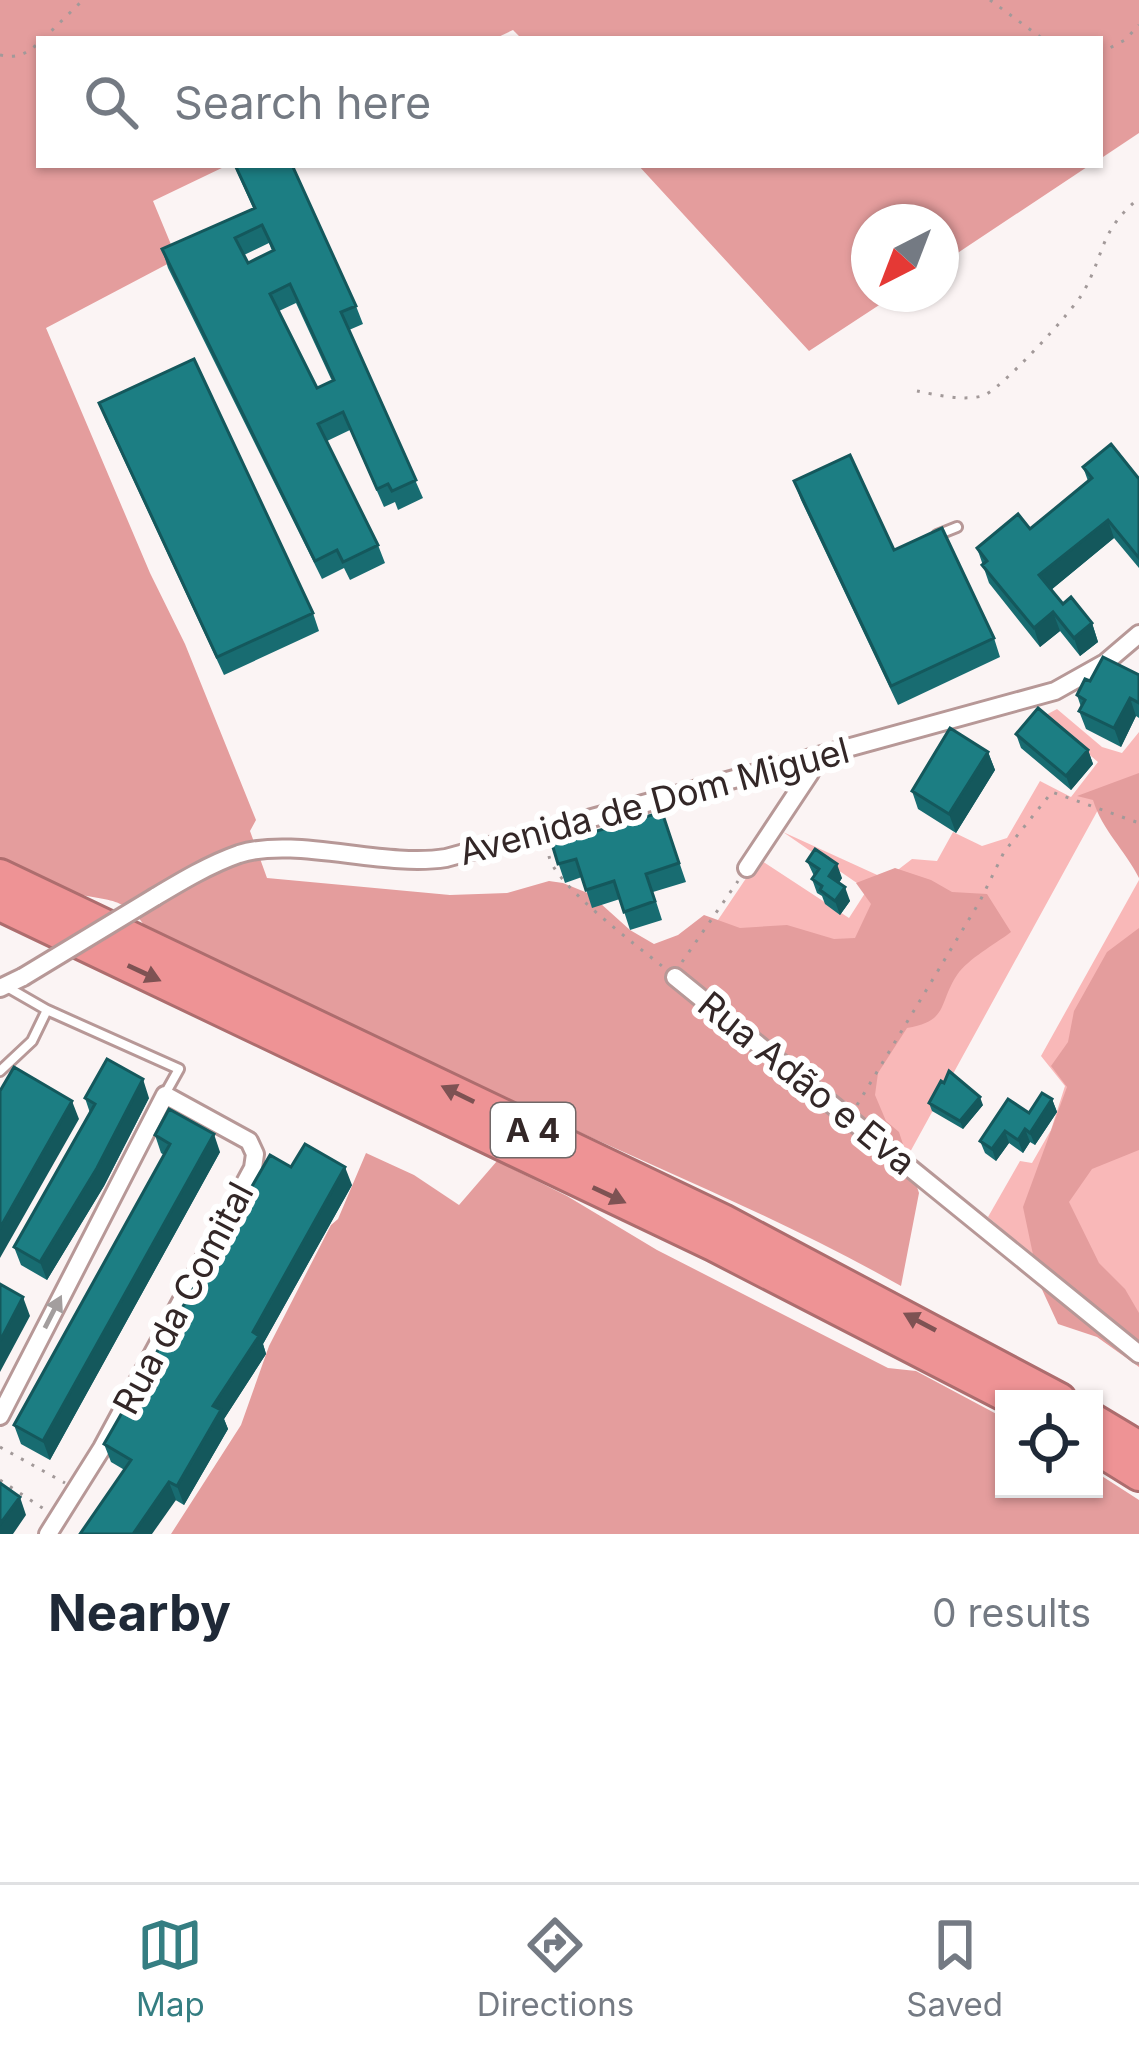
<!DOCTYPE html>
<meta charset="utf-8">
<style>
body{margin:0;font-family:Inter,sans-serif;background:#f2f2f3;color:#1f2937}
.controls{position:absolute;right:36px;bottom:36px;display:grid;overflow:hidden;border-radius:0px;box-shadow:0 3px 9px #0004}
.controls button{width:108px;height:108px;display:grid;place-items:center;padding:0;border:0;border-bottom:3px solid #e0e1e3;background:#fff;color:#1f2937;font:60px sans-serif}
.compass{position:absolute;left:851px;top:204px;width:108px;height:108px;border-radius:50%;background:#fff;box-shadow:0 3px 9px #0004;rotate:222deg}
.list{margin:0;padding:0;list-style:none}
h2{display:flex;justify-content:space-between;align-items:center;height:156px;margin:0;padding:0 48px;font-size:51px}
h2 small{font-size:39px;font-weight:400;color:#747a83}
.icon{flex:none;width:66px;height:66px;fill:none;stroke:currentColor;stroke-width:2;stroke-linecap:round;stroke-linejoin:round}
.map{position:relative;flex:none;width:1139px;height:1534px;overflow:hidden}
.search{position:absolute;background:#fff;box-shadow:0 3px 9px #0004;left:36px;right:36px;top:36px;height:132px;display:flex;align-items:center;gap:30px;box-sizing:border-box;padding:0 42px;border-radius:0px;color:#747a83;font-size:45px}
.sheet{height:348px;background:#fff}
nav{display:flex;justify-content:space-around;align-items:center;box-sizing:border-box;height:168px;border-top:3px solid #e0e1e3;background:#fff;font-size:33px;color:#747a83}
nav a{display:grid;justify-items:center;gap:6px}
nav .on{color:#357e82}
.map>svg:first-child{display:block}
.green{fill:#f9b8b8}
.forest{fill:#e49d9d}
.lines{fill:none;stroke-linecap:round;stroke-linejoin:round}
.lane-casing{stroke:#b79897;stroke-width:14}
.street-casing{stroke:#b79897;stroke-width:22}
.highway-casing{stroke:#ad6d6e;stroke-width:36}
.path{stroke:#a29999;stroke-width:3;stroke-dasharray:3 9;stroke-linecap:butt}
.lane{stroke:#fff;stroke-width:8}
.street{stroke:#fff;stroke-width:16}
.highway{stroke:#ee9395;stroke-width:30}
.street-bridge-casing{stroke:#b79897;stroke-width:22;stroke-linecap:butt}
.street-bridge{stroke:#fff;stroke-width:16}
.wall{fill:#186c71;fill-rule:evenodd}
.shaded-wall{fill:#14585c}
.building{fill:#1c7e83;stroke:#14585c;stroke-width:3;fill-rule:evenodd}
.oneway{fill:#7e5253}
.oneway2{fill:#a39e9e}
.labels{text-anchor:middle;stroke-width:12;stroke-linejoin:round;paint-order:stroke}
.shield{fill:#fff;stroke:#706868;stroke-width:3}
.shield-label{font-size:33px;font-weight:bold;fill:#332727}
.street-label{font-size:36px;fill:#332727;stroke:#fff}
</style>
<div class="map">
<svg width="1139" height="1534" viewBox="0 0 1139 1534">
<rect width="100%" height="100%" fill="#fbf4f4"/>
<!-- green -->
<path class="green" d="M1057 709 1102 747 1122 753 1139 732V822L1099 808 909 1154 685 969 759 859 849 918 867 890 783 832 886 879 912 859 937 861 953 832 982 846 1007 838 1040 781 1071 797 1098 762 1044 716Z
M1139 880V1345L988 1217 1020 1161 1032 1163 1051 1130 1065 1086 1041 1056Z"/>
<!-- forest -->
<path class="forest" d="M0 0H1139V133L1100 159V39H522L513 30 494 39H39V165H228L153 201 177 259 46 328 150 573 185 644 256 820 250 831 267 878 450 895 507 893 549 881 563 883 590 894 630 930 654 944 678 935 704 915 740 928 787 925 834 939 855 938 871 904 856 883 895 868 931 880 952 892 987 894 1011 932C994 945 969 958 957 975 938 1004 949 1021 907 1028L878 1073 875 1095 886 1121 899 1132 919 1193 901 1286C786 1221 666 1172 546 1117 413 1056 283 989 148 931 124 891 100 903 63 890 41 882 20 868 0 858Z
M638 165H1090L941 264V222H869V294H896L809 351Z
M1139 773V878C1125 850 1102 830 1093 800L1077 796Z
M1139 928V1150L1092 1169 1069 1202 1099 1263 1125 1289 1139 1313V1367L1097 1337 1058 1324 1039 1283 1023 1207 1067 1087 1051 1066 1068 1042 1074 1011 1107 952Z
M366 1153 414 1175 459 1205 497 1161 567 1196 657 1250 888 1368 916 1371 1004 1418V1489H1094V1471L1139 1500V1534H171L241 1425 269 1346 331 1225 338 1219Z"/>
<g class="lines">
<!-- lane casing -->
<g class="lane-casing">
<path id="lane" d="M937 535 957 527
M7 987 47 1010 179 1069 165 1094
M0 1071 32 1041 47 1010"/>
</g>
<!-- street casing -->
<g class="street-casing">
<path id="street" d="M747 868 810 773 813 758
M155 897C180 882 210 864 239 854 296 836 382 868 446 858L1055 691 1105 663 1139 634
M675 977 1139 1354
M0 988 23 977
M0 1416 165 1095 249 1141 255 1154 253 1168 102 1448 48 1534"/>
</g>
<!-- highway casing -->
<g class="highway-casing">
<path id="highway" d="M0 875 723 1220 1060 1399
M0 905 713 1245 1012 1399
M1094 1420 1139 1447
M1094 1447 1139 1475"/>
</g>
<!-- path -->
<path class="path" d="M990 0 1043 39
M43 39 83 0
M1100 53 1125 40 1139 25
M0 55C18 59 25 54 39 43
M917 391C936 395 963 401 982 396 999 392 1074 310 1084 291 1106 250 1099 232 1139 198
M549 856C554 884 636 945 662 966
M682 962 738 881
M857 1105 980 901 1004 852 1052 792 1139 823
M0 1447 65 1483
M0 1480 47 1511"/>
<!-- lane -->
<use href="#lane" class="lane"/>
<!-- street -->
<use href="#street" class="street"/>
<!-- highway -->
<use href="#highway" class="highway"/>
<!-- street-bridge casing -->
<g class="street-bridge-casing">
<path id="street-bridge" d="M23 977 155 897"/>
</g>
<!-- street-bridge -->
<use href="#street-bridge" class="street-bridge"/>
</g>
<!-- wall -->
<path class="wall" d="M234 165H292L356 306 363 324 349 330 423 498 398 510 395 502 384 507 350 430 327 441 378 545 385 563 350 580 344 568 322 579 168 268 162 249 253 208ZM269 243 272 251 248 263 244 255ZM296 303 332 381 317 388 279 311Z
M99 403 313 613 319 631 224 675 106 421Z
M1083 467 1139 479V568L1114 538 1051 590 1063 604 1092 623 1098 642 1080 656 1060 631 1040 647 989 583 977 548 1030 529 1088 481Z
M794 481 894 550 994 638 1000 657 898 705 801 500Z
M1139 675V718L1136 716 1121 747 1086 729 1079 711 1081 707 1077 695 1090 681Z
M1016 734 1088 750 1093 764 1071 790 1021 748Z
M988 752 995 770 956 833 918 809 912 791Z
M662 812 686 882 653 892 662 920 630 930 620 899 592 908 582 877 565 883 552 844Z
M807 861 842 878 839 883 850 901 840 915 825 904 822 896 817 893 812 879 814 876Z
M85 1098H149L104 1186 47 1280 21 1265 14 1247 90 1113Z
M1052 1099 1057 1112 1035 1145 1030 1142 1023 1153 1009 1143 996 1161 985 1153 980 1141Z
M929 1103 983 1105 963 1129 932 1111Z
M155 1135 220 1152 50 1460 21 1444 14 1425 164 1155 161 1153Z
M291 1167 352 1185 263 1344 266 1354 224 1419 228 1429 184 1505 111 1462 104 1444Z"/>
<!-- shaded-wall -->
<path class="shaded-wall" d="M1108 520 1114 538 1046 594 1039 575Z
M1053 612 1060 631 1040 647 1034 628Z
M1092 623 1098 642 1080 656 1074 638Z
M1130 698 1136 716 1121 747 1114 728Z
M1088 750 1093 764 1071 790 1066 776Z
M988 752 995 770 956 833 949 814Z
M837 864 842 878 834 890 829 876Z
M845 887 850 901 840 915 835 901Z
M143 1079 149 1098 104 1186 47 1280 40 1262Z
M980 1097 983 1105 963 1129 960 1121Z
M1052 1099 1057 1112 1035 1145 1030 1133Z
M72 1101 79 1119 0 1258V1228Z
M1025 1129 1030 1142 1023 1153 1018 1140Z
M1005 1131 1009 1143 996 1161 992 1149Z
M214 1134 220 1152 50 1460 43 1441Z
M345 1167 352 1185 263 1344 266 1354 224 1419 228 1429 184 1505 177 1486 213 1406 253 1332Z
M23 1297 30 1316 0 1372V1341Z
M169 1482 176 1500 152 1534H133Z
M20 1497 26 1515 13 1534H0V1524Z"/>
<!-- building -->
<path class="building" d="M235 165H292L356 306 341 312 416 480 392 491 388 484 377 489 343 412 318 424 378 545 343 562 337 550 315 561 162 249 255 208ZM262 225 274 250 248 263 235 238ZM290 284 334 380 317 388 270 294Z
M194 359 313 613 217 657 99 403Z
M1111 444 1139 479V558L1108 520 1039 575 1063 604 1071 597 1092 623 1074 638 1053 612 1034 628 982 565 987 561 977 548 1018 514 1030 529 1092 478 1083 467Z
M850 455 894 550 942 528 994 638 891 686 794 481Z
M1103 657 1139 675V703L1130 698 1114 728 1079 711 1085 700 1077 695 1085 679 1090 681Z
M1038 708 1088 750 1066 776 1016 734Z
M950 728 988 752 949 814 912 791Z
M662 812 679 863 646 874 655 901 624 912 614 881 586 890 576 859 558 864 552 844Z
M815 849 837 864 829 876 845 887 835 901 820 890 822 886 812 879 819 869 807 861Z
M107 1059 143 1079 97 1168 40 1262 14 1247 95 1104 85 1098Z
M14 1067 72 1101 0 1228V1091Z
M949 1071 980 1097 960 1121 929 1103 941 1081 944 1083Z
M1042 1093 1052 1099 1030 1133 1025 1129 1018 1140 1005 1131 992 1149 980 1141 1008 1099 1029 1113Z
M169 1109 214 1134 43 1441 14 1425 170 1144 155 1135Z
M305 1144 345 1167 253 1332 259 1336 213 1406 221 1410 177 1486 169 1482 133 1534H80L131 1460 104 1444 270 1155 291 1167Z
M0 1284 23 1297 0 1341Z
M0 1483 20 1497 0 1524Z"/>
<!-- one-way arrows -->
<defs><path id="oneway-solid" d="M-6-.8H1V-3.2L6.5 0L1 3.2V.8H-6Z" transform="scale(3)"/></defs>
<g class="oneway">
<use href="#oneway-solid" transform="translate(144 973) rotate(25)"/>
<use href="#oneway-solid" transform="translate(458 1094) rotate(-154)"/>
<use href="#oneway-solid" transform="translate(609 1195) rotate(25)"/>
<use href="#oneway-solid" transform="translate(920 1322) rotate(-152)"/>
</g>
<use class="oneway2" href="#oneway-solid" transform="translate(53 1312) rotate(-63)"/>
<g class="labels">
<!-- shield labels -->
<rect class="shield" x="491" y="1103" width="84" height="54" rx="9"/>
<g class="shield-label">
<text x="533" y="1142">A 4</text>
</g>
<!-- street labels -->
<g class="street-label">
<text transform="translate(654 801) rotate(-15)" y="13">Avenida de Dom Miguel</text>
<text transform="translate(807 1083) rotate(39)" y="13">Rua Adão e Eva</text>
<text transform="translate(183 1298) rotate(-62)" y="13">Rua da Comital</text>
</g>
</g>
</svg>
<div class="controls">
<button><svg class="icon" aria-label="locate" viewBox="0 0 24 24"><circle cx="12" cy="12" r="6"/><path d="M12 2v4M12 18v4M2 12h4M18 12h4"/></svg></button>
</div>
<svg class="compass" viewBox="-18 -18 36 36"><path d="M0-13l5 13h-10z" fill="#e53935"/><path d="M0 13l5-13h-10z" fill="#747a83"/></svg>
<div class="search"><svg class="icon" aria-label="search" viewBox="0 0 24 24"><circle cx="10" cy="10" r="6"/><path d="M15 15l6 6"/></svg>Search here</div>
</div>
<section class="sheet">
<h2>Nearby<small>0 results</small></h2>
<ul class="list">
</ul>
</section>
<nav>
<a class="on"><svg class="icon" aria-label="map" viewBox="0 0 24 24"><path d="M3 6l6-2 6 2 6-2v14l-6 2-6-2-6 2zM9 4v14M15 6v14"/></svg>Map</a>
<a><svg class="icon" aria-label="directions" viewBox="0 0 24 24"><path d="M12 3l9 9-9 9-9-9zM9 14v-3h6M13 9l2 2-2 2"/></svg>Directions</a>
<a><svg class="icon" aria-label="saved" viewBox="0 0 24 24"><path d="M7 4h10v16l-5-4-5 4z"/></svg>Saved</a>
</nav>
